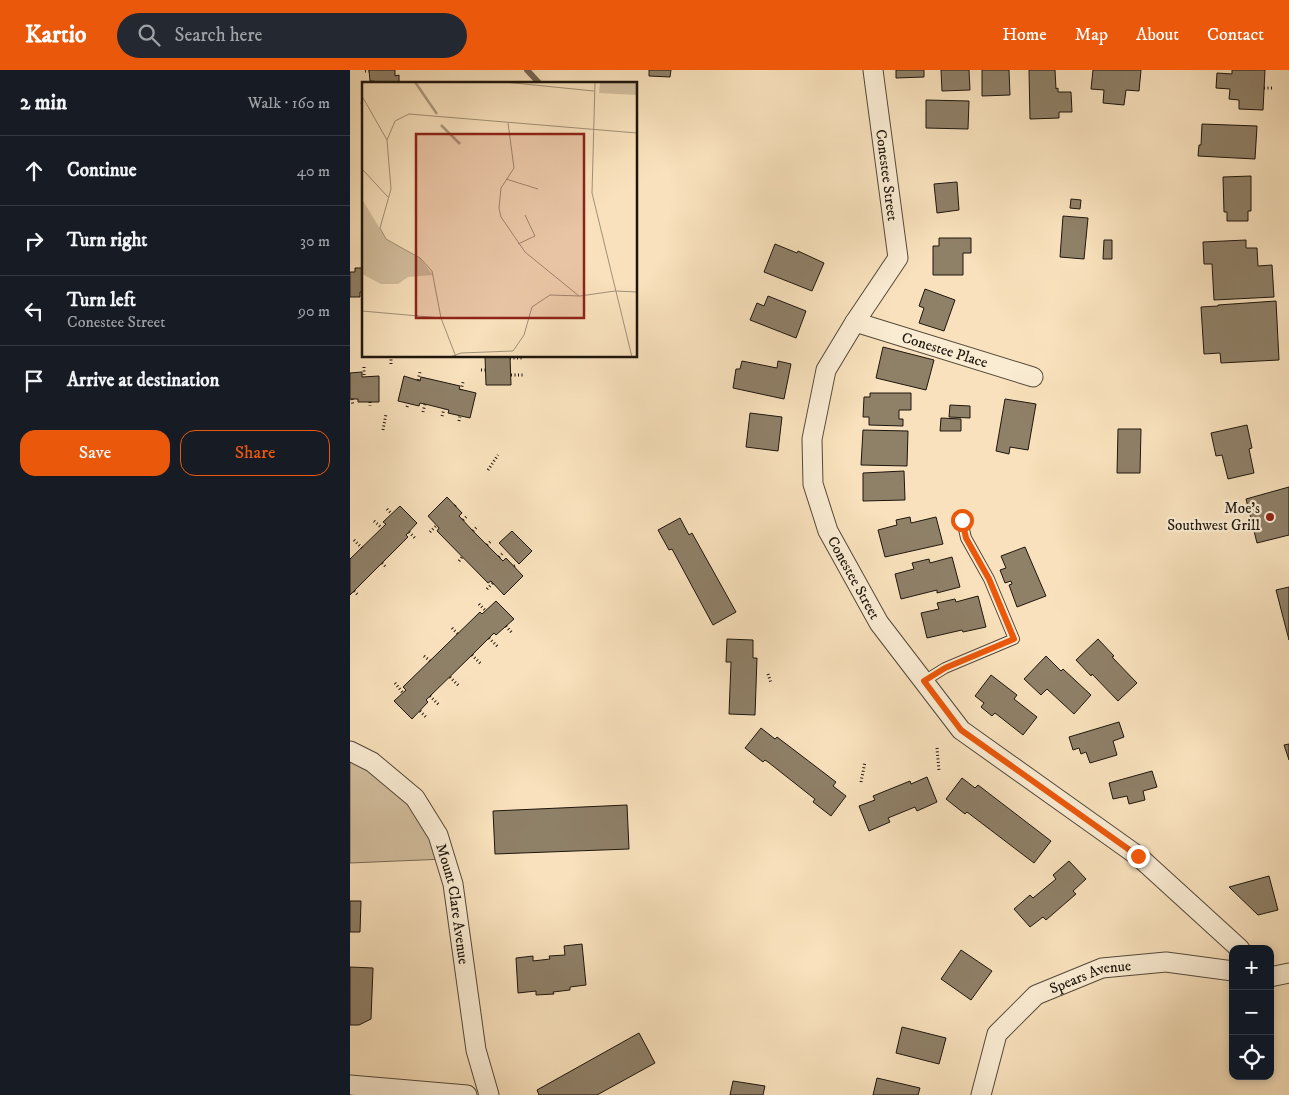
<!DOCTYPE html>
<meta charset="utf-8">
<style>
body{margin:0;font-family:"IM FELL DW Pica",serif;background:#242831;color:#f1f3f6}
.controls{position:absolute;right:15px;bottom:15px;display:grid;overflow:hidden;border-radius:10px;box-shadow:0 2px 8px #0003}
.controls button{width:45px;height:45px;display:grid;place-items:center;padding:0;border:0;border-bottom:1px solid #363941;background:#171b24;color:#f1f3f6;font:25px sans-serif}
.stop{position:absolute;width:15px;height:15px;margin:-11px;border:4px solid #ea580c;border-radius:50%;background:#fff}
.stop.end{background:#ea580c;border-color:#fff;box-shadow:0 1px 5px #0008}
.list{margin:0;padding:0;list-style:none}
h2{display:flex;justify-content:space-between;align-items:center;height:65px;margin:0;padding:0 20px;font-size:21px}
h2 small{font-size:16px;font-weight:400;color:#9ea1a6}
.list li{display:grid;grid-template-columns:32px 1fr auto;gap:15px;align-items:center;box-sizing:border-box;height:70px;padding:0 20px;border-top:1px solid #363941}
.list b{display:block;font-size:19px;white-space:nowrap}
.list p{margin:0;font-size:16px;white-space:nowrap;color:#9ea1a6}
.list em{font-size:16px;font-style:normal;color:#9ea1a6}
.actions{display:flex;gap:10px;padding:15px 20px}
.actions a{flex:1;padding:11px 0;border:1px solid #ea580c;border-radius:15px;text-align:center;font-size:18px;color:#ea580c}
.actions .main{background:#ea580c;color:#fff}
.icon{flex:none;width:28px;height:28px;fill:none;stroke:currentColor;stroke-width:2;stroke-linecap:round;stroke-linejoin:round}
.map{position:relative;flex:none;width:939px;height:1025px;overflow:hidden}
header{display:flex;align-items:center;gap:30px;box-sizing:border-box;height:70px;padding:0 25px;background:#ea580c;color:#fff}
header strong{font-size:24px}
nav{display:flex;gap:28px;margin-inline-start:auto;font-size:18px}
.search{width:350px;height:45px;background:#242831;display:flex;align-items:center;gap:12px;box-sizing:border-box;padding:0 18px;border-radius:28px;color:#9ea1a6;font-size:19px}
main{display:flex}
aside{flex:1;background:#171b24}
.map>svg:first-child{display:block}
.green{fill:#d3be9e;stroke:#786a56}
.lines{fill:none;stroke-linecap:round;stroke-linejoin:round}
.stream{stroke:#746652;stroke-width:6}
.building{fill:#8f8068;stroke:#1e160d}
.service-casing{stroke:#544939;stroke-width:12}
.minor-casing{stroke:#544939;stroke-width:21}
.path{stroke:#1e160d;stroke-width:3;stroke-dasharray:1 2.5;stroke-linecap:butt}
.service{stroke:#faecd3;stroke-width:10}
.minor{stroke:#faecd3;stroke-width:19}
.route{stroke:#ea580c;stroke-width:6}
.poi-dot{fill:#8f2418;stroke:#faecd3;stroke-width:2}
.labels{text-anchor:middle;stroke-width:4.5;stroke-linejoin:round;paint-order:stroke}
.street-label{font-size:15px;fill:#1e160d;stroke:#faecd3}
.poi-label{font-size:15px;fill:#1e160d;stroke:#faecd3;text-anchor:end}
.inset-river{fill:none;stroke:#ae9c80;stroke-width:2.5}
.inset-road{fill:none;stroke:#a19076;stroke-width:1}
.view{fill:#8f2418;fill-opacity:0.15;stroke:#8f2418;stroke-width:2.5}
.inset-edge{fill:none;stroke:#1e160d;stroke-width:2.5}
</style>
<header>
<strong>Kartio</strong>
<div class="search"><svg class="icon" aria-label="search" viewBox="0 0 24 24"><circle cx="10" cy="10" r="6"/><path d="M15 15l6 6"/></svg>Search here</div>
<nav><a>Home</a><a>Map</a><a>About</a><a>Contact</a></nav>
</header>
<main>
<aside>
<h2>2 min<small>Walk · 160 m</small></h2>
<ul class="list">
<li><svg class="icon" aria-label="ahead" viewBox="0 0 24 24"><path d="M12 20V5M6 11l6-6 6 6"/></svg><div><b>Continue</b></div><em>40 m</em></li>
<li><svg class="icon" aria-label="right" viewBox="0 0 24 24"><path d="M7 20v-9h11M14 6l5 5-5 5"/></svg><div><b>Turn right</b></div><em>30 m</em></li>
<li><svg class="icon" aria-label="left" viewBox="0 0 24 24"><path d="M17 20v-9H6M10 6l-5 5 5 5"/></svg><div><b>Turn left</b><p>Conestee Street</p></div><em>90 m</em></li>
<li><svg class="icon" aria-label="arrive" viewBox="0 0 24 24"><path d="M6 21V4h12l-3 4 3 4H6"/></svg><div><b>Arrive at destination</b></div></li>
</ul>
<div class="actions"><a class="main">Save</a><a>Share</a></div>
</aside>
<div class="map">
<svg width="939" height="1025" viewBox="0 0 939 1025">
<rect width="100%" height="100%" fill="#f8e1bc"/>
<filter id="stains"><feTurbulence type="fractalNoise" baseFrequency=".004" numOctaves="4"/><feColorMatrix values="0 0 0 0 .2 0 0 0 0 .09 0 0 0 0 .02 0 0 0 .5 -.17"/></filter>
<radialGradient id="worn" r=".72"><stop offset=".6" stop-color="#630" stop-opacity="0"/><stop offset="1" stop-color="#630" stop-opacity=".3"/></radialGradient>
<!-- green -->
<path class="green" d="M0 679 65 728 95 789 0 793Z"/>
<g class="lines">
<!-- stream -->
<path class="stream" d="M177 0 190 14"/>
</g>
<!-- building -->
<path class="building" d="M19 0H45V6L49 5V14H24V11H20Z
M299 0H321L320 7 299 6Z
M546 0H574V7L546 8Z
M591 0H619L620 20 592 21Z
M632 0H659L660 25 632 26Z
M679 0H705L706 19 708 18V22H721L722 42H709V48L680 49Z
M743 0H791L789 21 776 20 774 35 753 33 754 20 741 19Z
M882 0H915L913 40 889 39V30L879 29 880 19 866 18 867 3 882 4Z
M576 30 619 31 618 59 576 58Z
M852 54 907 56 905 89 848 86 849 75H851Z
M901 106V141H898V151H877V142H874L873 107Z
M607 112 609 140 587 143 584 114Z
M721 129 731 130 730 139 720 138Z
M713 146 738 148 734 189 710 187Z
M589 168H621V183H613V205H583V176H589Z
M754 170H762V189H753Z
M896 170V178H907L908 196 922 195 924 227 864 230 862 194H854L853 172Z
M425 174 447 183 448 181 474 193 462 221 414 202Z
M5 198H14V222H10V227H0V202H5Z
M575 219 605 230 594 261 569 253 574 238 569 236Z
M418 226 456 241 446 268 400 250 407 233 414 236Z
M926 231 929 290 871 293 870 283 854 284 851 237 868 236V235Z
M533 277 584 290 576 320 526 308Z
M135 286H160L161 315H136Z
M392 291 427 298 428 291 441 294 434 329 383 318 386 299H390Z
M12 302V307L29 306V332H8V329H0V303Z
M54 306 70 311 71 307 110 316 109 319 126 323 120 348 98 343 99 340 75 334 70 333 69 336 48 331Z
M520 323H561V340H549V349H553V356L519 355V347H513L514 327H520Z
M655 329 686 334 678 380 660 377 659 384 646 381Z
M600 335 620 336V348L599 347Z
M400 343 432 347 428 381 396 377Z
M591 348 611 349V361H590Z
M897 355 902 378 899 379 904 403 878 409 872 385 866 386 861 363Z
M768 359H791L790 403H767Z
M513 360 558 361 557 396 511 395Z
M554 401 555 430 513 431V403Z
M939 417V465L907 473 896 429Z
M97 427 112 443 109 446 123 461 153 491 156 488 173 506 154 525 141 511 138 513 87 461 89 458 78 446Z
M50 436 67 453 56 465 58 467 0 525V489L36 454 33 452Z
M560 447 561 453 586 447 593 474 535 487 528 460 547 455 546 450Z
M330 448 339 465 342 463 386 542 363 555 322 479 319 480 308 460Z
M162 461 182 481 169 494 149 473Z
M675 477 696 526 667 537 659 515 662 514 661 511 655 513 650 500 656 498 651 486Z
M602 487 610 517 587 523V520L551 529 545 504 564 499 562 493 579 489 580 493Z
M939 517V570L926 520Z
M628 526 636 557 613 562 612 560 577 568 571 543 589 539 587 533 605 529 606 532Z
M146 531 164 549 146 565 144 563 122 585 76 630 78 632 62 649 44 631 56 620 53 617 130 542 132 544Z
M377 569 403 570V588H407L405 645 379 644 381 592H376Z
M748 569 764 586 762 587 787 613 768 631 742 604 741 606 726 590Z
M696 586 711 601 713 599 741 625 724 644 697 619 691 625 674 609Z
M641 605 667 625 664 629 687 647 673 665 645 643 642 646 631 637 634 633 625 626Z
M769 652 774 667 763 671 767 685 740 693 736 682 731 684 729 678 723 680 719 667Z
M411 658 425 669 427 667 486 712 483 716 496 726 481 746 463 732 465 729 461 726 418 692 415 690 413 692 395 678Z
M939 674V690L934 675Z
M802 701 807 717 793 721 795 730 779 734 777 726 763 729 759 713Z
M577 707 587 732 567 741 565 737 538 748 540 752 519 761 509 736 525 730 523 726 560 711 561 714Z
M612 708 625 718 628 715 701 771 684 793 617 742 615 744 596 729Z
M277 735 279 779 145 784 143 741Z
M719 791 736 809 723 821 726 824 696 850 693 847 680 857 664 839 680 825 683 828 706 809 703 805Z
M919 806 928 840 908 845 879 817Z
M0 831H11L10 862H0Z
M232 874 236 915 220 917V920L203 922 204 924 186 925V921L168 923 166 888 183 886V891L200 889 199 886 215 885 214 876Z
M611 880 642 901 621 930 591 909Z
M0 897 23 898 21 949 9 955H0Z
M552 957 596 968 589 994 546 983Z
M289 963 305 993 247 1025H189L187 1020Z
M527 1008 570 1018 568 1025H523Z
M383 1011 415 1016 413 1025H380Z"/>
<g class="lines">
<!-- service casing -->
<g class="service-casing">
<path id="service" d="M574 611 595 598 664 569 639 509 616 468 612 450"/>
</g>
<!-- minor casing -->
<g class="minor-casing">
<g id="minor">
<path id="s1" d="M523 0 548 188 505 252 476 300 462 369 463 414 478 461 529 553 611 660 788 786 890 879"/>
<path id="s2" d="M505 252 683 307"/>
<path id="s3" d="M0 681 22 692 65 728 88 765 103 814 126 980 139 1025"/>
<path d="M920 907 939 903"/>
<path d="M0 1015 117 1025"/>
<path id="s4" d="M631 1025 647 964 686 925 752 898 816 892 883 901"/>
</g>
</g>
<!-- path -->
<path class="path" d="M15 1H19
M914 18H922
M11 34 14 33
M13 222V230
M41 286V296
M160 288H174
M14 297V306
M131 300H135
M161 305H174
M68 310 70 302
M111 320 113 312
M2 329 3 336
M20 332V336
M57 337 58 334
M73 342 75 334
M92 346 94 339
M109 351 110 346
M33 360 36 344
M138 400 148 385
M105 436 107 434
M37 439 42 444
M113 450 118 445
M24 451 32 458
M123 461 128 456
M59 462 66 469
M80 462 87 455
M4 470 12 478
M137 475 142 470
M149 487 154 482
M109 491 112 487
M32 493 36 497
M164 496 166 495
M137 519 143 513
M4 521 8 525
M129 534 136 541
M156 556 162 563
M102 558 108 564
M139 568 148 577
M122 585 131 594
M74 586 80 591
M418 604 421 613
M100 607 109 616
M45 613 53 623
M80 626 89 635
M70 641 76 647
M587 678 589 701
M511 712 515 692"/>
<!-- service -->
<use href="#service" class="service"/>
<!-- minor -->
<use href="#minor" class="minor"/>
</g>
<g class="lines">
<!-- route -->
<path class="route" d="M612 450 616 468 639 509 664 569 595 598 574 611 611 660 788 786"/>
</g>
<!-- markers -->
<circle class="poi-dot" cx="920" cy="447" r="5"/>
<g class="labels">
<!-- street labels -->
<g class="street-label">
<text dy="5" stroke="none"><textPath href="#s1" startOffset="106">Conestee Street</textPath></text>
<text dy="5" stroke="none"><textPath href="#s2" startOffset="94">Conestee Place</textPath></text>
<text dy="5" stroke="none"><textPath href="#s1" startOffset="541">Conestee Street</textPath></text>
<text dy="5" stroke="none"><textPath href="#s3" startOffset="195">Mount Clare Avenue</textPath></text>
<text dy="5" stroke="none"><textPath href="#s4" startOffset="176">Spears Avenue</textPath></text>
</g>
<!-- poi labels -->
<g class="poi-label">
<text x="910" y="443">Moe's<tspan x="910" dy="17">Southwest Grill</tspan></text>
</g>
</g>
<!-- overview -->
<g transform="translate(12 12)">
<rect width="275" height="275" fill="#f8e1bc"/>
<path d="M238 0H275V13L237 11ZM0 117 24 157 58 176 71 193 46 195 36 202H19L0 192Z" fill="#d3be9e"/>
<path class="inset-river" d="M53 0 75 32M79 43 98 62"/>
<path class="inset-road" d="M142 0 232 9M233 0 230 111 270 275M0 14 25 58M146 41 152 86 139 106 137 126 139 135 163 170 217 214M0 87 26 115M144 97 176 107M156 162 173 154 163 133M0 229 79 236M88 275 99 271 151 269 162 253 170 225 188 213 218 214 253 209 275 210M94 275 79 236 70 189 58 176 24 157 18 146 29 107 25 58 33 39 47 32 275 51"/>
<path class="view" d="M54 52H222V236H54Z"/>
<rect width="275" height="275" class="inset-edge"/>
</g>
<rect width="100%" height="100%" filter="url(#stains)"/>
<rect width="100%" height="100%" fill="url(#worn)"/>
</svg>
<div class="controls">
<button>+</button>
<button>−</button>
<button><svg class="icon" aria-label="locate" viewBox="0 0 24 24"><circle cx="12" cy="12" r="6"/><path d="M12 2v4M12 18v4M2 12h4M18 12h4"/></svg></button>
</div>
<div class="stop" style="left:612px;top:450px"></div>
<div class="stop end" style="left:788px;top:786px"></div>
</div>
</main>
